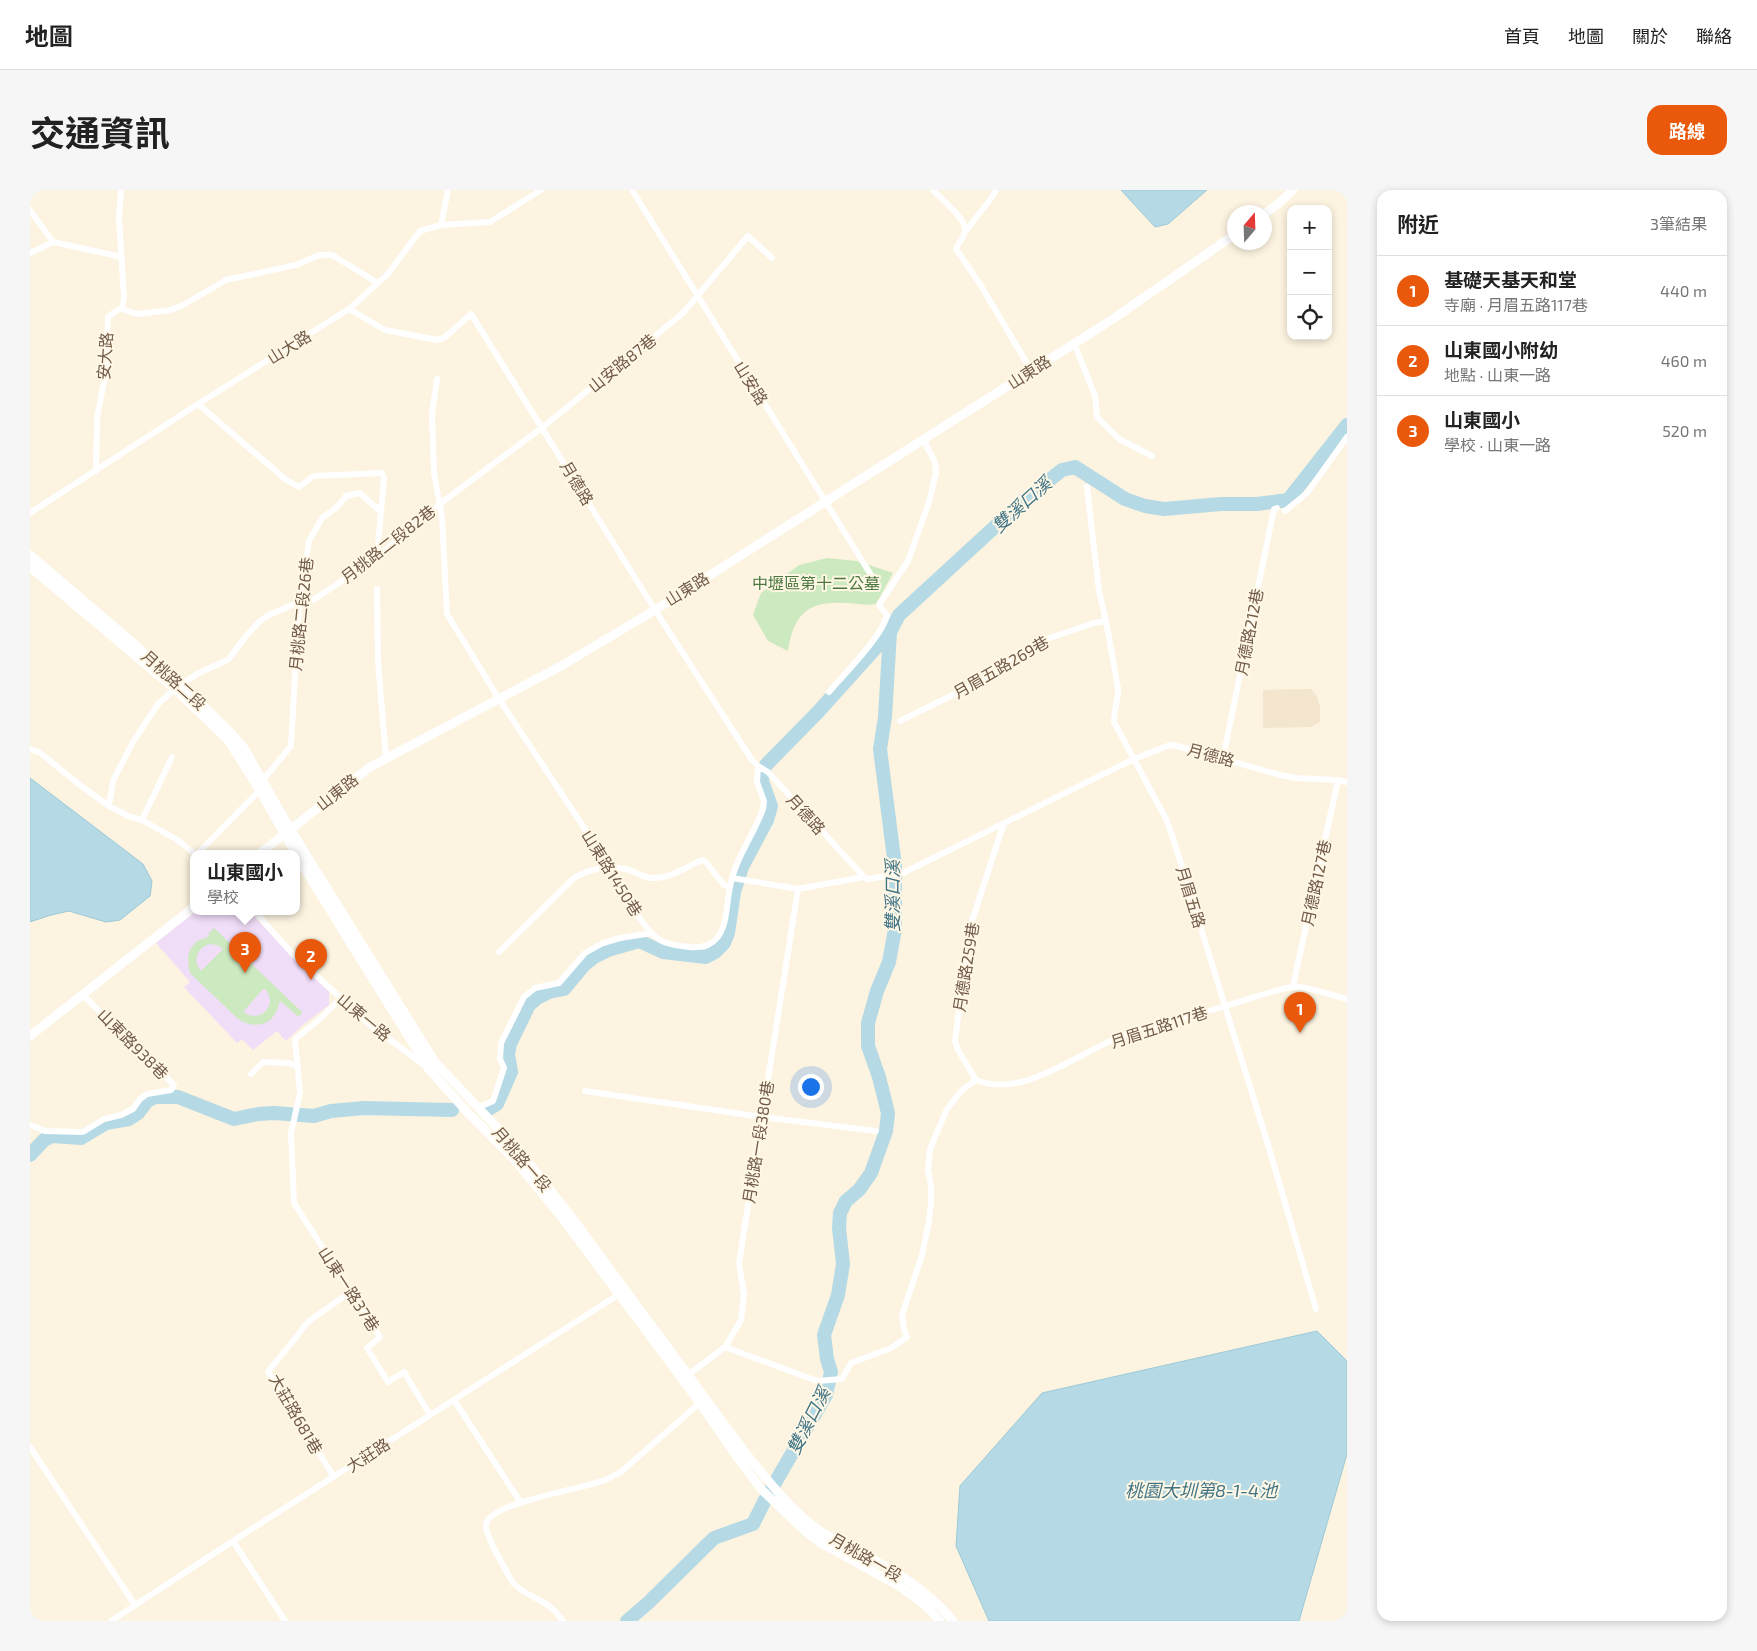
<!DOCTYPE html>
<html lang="zh-TW">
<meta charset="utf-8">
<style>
body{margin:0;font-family:"Exo 2","Noto Sans TC",sans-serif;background:#f6f6f6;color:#222}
.controls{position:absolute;right:15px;top:15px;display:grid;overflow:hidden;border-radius:10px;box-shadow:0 2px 8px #0003}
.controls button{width:45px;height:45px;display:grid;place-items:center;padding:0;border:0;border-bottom:1px solid #e0e0e0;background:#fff;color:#222;font:25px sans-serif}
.compass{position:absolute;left:1197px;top:15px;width:45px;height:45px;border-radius:50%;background:#fff;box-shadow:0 2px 8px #0003;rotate:19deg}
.you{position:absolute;left:780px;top:896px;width:18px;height:18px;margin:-12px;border:4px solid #fff;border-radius:50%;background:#1a73e8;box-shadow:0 0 0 8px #1a73e833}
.badge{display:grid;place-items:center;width:32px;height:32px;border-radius:50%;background:#ea580c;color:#fff;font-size:16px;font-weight:700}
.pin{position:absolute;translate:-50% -41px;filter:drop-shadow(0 1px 2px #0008)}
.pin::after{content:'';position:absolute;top:26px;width:18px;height:15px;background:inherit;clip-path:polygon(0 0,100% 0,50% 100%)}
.popup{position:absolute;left:160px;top:660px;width:110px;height:65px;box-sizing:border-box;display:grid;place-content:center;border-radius:10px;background:#fff;filter:drop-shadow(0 1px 4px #0005);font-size:16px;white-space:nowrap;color:#767676}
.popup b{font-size:19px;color:#222}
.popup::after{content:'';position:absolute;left:50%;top:100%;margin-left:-10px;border:10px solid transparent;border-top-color:#fff}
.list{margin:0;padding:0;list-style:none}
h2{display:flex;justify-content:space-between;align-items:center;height:65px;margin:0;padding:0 20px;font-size:21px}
h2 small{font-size:16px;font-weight:400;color:#767676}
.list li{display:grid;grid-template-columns:32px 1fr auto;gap:15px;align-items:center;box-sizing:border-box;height:70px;padding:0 20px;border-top:1px solid #e0e0e0}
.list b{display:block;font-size:19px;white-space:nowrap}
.list p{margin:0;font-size:16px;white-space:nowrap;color:#767676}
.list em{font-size:16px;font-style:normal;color:#767676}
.icon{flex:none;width:28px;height:28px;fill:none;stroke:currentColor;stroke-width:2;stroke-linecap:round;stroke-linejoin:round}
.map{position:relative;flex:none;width:1317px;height:1431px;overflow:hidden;border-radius:15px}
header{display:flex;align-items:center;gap:30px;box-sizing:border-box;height:70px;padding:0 25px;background:#fff;border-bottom:1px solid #e0e0e0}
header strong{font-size:24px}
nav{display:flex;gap:28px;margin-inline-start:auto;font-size:18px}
.intro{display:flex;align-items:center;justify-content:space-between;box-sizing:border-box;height:120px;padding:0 30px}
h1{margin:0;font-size:35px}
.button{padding:12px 22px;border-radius:15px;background:#ea580c;color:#fff;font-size:18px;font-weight:700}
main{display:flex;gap:30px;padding:0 30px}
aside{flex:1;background:#fff;border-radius:15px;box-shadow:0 2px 8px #0003}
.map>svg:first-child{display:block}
.residential{fill:#f3e5ce}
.education{fill:#f0ddf8}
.green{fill:#cde9bf;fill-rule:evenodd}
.water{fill:#b5dae5;stroke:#9bc9d7}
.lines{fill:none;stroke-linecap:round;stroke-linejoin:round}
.river{stroke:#b5dae5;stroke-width:14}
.street{stroke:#fff;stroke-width:6}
.secondary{stroke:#fff;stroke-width:9}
.labels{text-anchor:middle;stroke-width:4;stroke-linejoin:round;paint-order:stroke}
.street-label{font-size:16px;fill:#725a48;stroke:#fff7e6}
.park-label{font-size:16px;fill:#4c7840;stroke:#fff7e6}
.water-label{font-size:18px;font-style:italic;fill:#417586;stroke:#fff7e6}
</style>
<header>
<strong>地圖</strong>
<nav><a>首頁</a><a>地圖</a><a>關於</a><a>聯絡</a></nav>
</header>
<div class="intro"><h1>交通資訊</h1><a class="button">路線</a></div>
<main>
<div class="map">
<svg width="1317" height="1431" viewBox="0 0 1317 1431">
<rect width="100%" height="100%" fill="#fcf3e0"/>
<!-- residential -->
<path class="residential" d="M1281 499 1287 507 1290 517V532L1281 537 1233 538V500Z"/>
<!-- education -->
<path class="education" d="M164 722H220L261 766 299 802V815L274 834 256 851 247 841 223 860 212 849 207 853 154 797 160 792 126 753Z"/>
<!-- green -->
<path class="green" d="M797 368 827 371 863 383 846 414C835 416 825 413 815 413 777 410 763 426 758 461L738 451 723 425 731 403 769 375Z
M184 738 272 822 269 827 250 811C249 814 248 819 246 822 239 837 221 838 208 829L161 784 159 780 158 766 161 758 167 751 180 746 178 744ZM179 754 187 755 193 759 171 781C162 770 167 759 179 754ZM234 798C250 813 231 835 213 822Z"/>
<!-- water -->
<path class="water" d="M1091 0H1177L1138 34 1125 37Z
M0 588 113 674 122 691 120 706 90 730 76 732 39 721 21 725 0 732Z
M1287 1141 1317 1171V1264L1269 1431H959L926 1356 930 1296 1012 1203Z"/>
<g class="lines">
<!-- river -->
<path class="river" d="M457 920 467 914 481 882 478 864 480 854 499 815 507 808 519 802 534 799 554 775 564 767 578 760 609 751 633 762 676 767 685 762 694 753 698 743 704 702 712 677 737 630 741 616 732 591V583L736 575 788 522 860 442
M0 965 14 950 22 946 51 948 76 933 99 929 108 923 117 911 125 907H148L204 929 228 924 244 923 284 926 301 921 334 918 422 920
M597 1431 618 1413 684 1348 723 1334 735 1310 796 1205 801 1182 797 1169 794 1145 808 1105 813 1074 809 1038 810 1023 816 1011 829 1000 841 983 856 941 858 923 849 887 838 856V833L847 801 859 772 865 739V676L850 559 855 527 860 442 869 425 994 310 1032 280 1045 277 1095 309 1115 316 1134 319 1191 314H1227L1258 310 1317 235"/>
<!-- street -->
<path class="street" d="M602 0 841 385
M903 0C910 8 938 30 935 41 934 48 928 53 926 59L950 94 1001 180
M0 20 23 52 92 67
M411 35 418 0
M935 42 962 7 966 0
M0 63 23 52
M92 119 107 124 141 120 153 115 196 90 266 75 289 65H302L348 93
M319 119 355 140 407 150 414 148 441 124 625 420 722 570 728 576 738 582 834 687 838 689 873 683 1104 569 1140 555 1147 556 1250 585 1265 588 1308 590 1317 592
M1044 153 1065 206 1067 227 1089 249 1122 266
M407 189 402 224 404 283 412 327 417 424 469 509 580 677C590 697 611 738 630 750 638 755 650 756 659 757 670 758 680 757 687 748 698 734 696 714 700 697 705 669 723 646 733 619L734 611 727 592 728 576
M168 214 255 289 269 297 284 286 352 283 354 288 347 367
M66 281 67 228 75 186 78 127 89 119H92L94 108 89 28 91 0
M1057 297 1069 401 1076 431 1088 498C1088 510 1084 520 1084 532L1136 629 1142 645 1239 958 1286 1119
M1255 321 1277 303 1317 247
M0 323 168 214 319 119 358 84 390 41 411 35 460 32 511 0
M347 399 348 471 356 568
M799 502C814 484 852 447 857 425L849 415 878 371 899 312 906 283 905 272 893 249
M870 531 965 484 1000 457 1011 451 1064 433 1076 431
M0 559 9 562 50 595 79 616 98 626 112 630 146 649 165 664
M1193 568 1244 319 1247 318
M233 590 261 556 269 414 279 351 292 328 307 317 316 306 330 303 351 322
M79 616 83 591 103 552 128 514 145 499 167 484 199 469 216 446 230 431 239 425 262 415 285 409 347 367 411 313 513 237 653 123 718 46 742 68
M112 630 142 567
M167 664 231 599
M702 688 768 699 834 687
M225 722 262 763 340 835 398 878 405 872
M469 762 544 688C559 679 578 675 596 679 604 681 612 687 621 688 640 689 656 677 672 670L675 671 694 695 700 697
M1263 796 1308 590
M311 808 290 829 265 849 270 903 261 943 264 1013 350 1147 337 1158 358 1192 374 1182 400 1225
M221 884 233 872 259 873 268 877
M946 890C994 909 1047 863 1090 847 1123 835 1159 827 1192 817 1214 811 1239 801 1262 797 1272 795 1305 806 1317 809
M946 890 928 860 925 851 939 740 974 633
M555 901 732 927 846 941
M447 918 463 911 474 878 470 869 471 853 494 807 505 798 529 793 555 763 573 753 590 748 622 743
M0 935 15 941 53 942 74 929 91 925 103 919 110 909 117 904 141 900 144 895 53 805
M695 1157 787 1191 812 1189 821 1173 861 1158 877 1147 874 1139 872 1125 892 1065 899 1031 901 1012V996L898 980 900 959 917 919 932 900 946 890
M659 1184 695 1157 711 1130 714 1105 709 1073 768 699
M424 1210 491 1313
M0 1257 105 1415
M304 1287 238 1182 278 1132 320 1102
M203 1351 255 1431
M81 1431 203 1351 591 1103
M533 1431C518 1408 500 1410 483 1393 477 1382 454 1345 456 1334 460 1312 556 1299 577 1289 582 1287 586 1284 591 1282L673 1210"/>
<!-- secondary -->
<path class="secondary" d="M1234 24 1248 14 1263 0
M0 365 151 494 202 544 214 558 260 639 405 872 490 962 540 1025 714 1261C734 1286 757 1315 782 1335 796 1347 815 1355 831 1363 865 1381 899 1401 923 1431
M0 377 145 499 198 550 230 601 266 664
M229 664 340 577 531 476 625 420 1083 129 1204 45
M266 665 398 878 438 923 483 968 533 1029 670 1213 707 1267 732 1300 776 1342 791 1353 869 1396 894 1414 910 1431
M0 846 164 717"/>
</g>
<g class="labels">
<!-- street labels -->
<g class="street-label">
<text transform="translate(259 157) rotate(-32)" y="6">山大路</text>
<text transform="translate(75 166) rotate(-86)" y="6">安大路</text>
<text transform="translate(592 173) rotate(-39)" y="6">山安路87巷</text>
<text transform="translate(999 182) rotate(-33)" y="6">山東路</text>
<text transform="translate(721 193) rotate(58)" y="6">山安路</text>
<text transform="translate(547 293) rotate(59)" y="6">月德路</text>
<text transform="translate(358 354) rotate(-38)" y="6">月桃路二段82巷</text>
<text transform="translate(657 399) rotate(-32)" y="6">山東路</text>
<text transform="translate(271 424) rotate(-84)" y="6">月桃路二段26巷</text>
<text transform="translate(1219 442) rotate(-79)" y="6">月德路212巷</text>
<text transform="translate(971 477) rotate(-30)" y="6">月眉五路269巷</text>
<text transform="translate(144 490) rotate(42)" y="6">月桃路二段</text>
<text transform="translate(1181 565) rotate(15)" y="6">月德路</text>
<text transform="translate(307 602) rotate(-38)" y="6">山東路</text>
<text transform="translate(776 624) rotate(48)" y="6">月德路</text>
<text transform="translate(582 683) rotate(58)" y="6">山東路1450巷</text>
<text transform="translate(1286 693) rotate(-78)" y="6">月德路127巷</text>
<text transform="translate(1161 707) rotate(73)" y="6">月眉五路</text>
<text transform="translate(936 777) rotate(-81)" y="6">月德路259巷</text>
<text transform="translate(334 827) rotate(40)" y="6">山東一路</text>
<text transform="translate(1129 837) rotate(-18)" y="6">月眉五路117巷</text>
<text transform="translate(103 854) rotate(45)" y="6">山東路938巷</text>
<text transform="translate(728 952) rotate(-81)" y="6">月桃路一段380巷</text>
<text transform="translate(492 969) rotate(49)" y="6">月桃路一段</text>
<text transform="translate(319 1099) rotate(57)" y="6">山東一路37巷</text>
<text transform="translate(266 1224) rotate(60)" y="6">大莊路681巷</text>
<text transform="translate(338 1265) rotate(-33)" y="6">大莊路</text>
<text transform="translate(836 1367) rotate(30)" y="6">月桃路一段</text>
</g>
<!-- park labels -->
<g class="park-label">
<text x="786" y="399">中壢區第十二公墓</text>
</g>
<!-- water labels -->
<g class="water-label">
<text transform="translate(992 315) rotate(-42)" y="6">雙溪口溪</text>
<text transform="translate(863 706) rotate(-90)" y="6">雙溪口溪</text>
<text transform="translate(779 1231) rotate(-63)" y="6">雙溪口溪</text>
<text x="1171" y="1307">桃園大圳第8-1-4池</text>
</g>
</g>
</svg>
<div class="controls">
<button>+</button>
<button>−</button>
<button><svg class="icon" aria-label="locate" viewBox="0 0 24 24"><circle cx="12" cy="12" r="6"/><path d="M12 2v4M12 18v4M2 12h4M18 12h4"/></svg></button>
</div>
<svg class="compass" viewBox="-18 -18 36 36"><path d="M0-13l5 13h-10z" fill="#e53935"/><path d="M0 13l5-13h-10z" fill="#767676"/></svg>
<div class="you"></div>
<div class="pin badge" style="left:1270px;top:843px">1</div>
<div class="pin badge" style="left:281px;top:790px">2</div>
<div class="pin badge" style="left:215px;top:783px">3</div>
<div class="popup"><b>山東國小</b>學校</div>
</div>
<aside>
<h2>附近<small>3筆結果</small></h2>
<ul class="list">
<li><span class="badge">1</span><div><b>基礎天基天和堂</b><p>寺廟 · 月眉五路117巷</p></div><em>440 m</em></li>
<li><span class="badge">2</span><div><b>山東國小附幼</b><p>地點 · 山東一路</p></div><em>460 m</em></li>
<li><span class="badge">3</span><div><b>山東國小</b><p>學校 · 山東一路</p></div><em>520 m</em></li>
</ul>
</aside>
</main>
